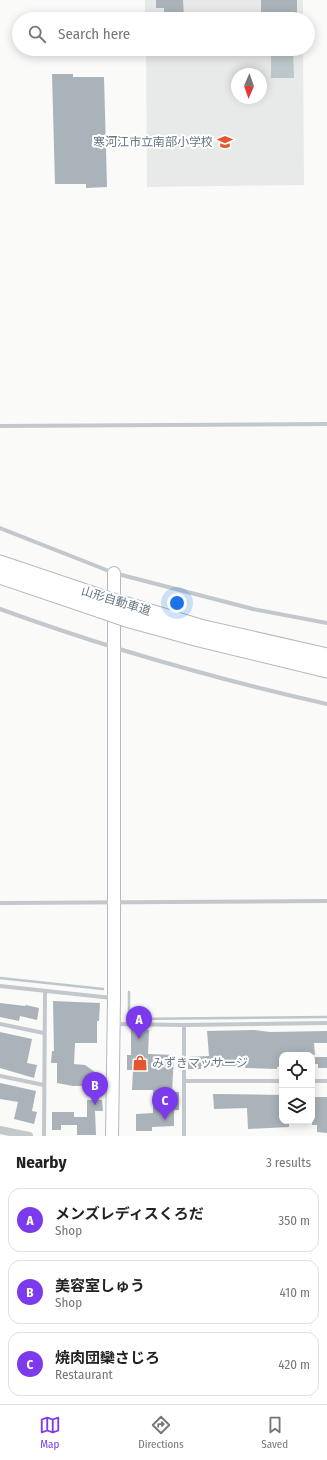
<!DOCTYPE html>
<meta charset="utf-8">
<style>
body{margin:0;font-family:"Fira Sans Condensed","Noto Sans JP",sans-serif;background:#f6f6f6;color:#222}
.controls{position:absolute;right:12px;bottom:12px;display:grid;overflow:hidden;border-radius:8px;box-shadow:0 2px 10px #0003}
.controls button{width:36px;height:36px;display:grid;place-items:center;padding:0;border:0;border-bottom:1px solid #e0e0e0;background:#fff;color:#222;font:20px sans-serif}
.compass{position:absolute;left:231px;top:68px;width:36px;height:36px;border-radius:50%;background:#fff;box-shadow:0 2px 10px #0003;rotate:182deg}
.you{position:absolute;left:177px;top:603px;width:14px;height:14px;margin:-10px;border:3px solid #fff;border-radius:50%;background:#1a73e8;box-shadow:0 0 0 6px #1a73e833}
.badge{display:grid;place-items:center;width:26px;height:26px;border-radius:50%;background:#7c3aed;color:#fff;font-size:13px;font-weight:700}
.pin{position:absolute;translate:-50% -33px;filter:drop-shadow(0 1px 2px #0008)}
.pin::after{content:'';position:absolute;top:21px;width:14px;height:12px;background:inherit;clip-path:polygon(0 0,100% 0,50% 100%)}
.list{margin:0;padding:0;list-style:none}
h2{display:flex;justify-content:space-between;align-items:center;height:52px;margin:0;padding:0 16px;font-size:17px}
h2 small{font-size:13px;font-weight:400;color:#767676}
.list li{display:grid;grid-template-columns:26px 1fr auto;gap:12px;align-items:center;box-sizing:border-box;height:64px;margin:0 8px 8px;padding:0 8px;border:1px solid #e0e0e0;border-radius:12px}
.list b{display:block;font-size:15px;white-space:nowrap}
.list p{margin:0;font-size:13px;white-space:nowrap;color:#767676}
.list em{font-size:13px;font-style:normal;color:#767676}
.icon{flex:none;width:22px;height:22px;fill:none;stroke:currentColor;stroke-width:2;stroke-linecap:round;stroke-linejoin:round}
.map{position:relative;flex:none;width:327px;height:1136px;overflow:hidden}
.search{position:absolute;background:#fff;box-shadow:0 2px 10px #0003;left:12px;right:12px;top:12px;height:44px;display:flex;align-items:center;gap:10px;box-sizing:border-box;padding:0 14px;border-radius:22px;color:#767676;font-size:15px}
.sheet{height:268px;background:#fff}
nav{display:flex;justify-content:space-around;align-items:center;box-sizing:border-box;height:56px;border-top:1px solid #e0e0e0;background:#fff;font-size:11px;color:#767676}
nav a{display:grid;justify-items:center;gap:2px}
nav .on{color:#7c3aed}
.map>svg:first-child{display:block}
.built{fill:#e8e9e9;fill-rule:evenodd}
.water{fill:#bbc7cb}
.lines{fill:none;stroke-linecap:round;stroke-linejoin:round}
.stream{stroke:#bbc7cb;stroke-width:2.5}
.building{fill:#aab3b9}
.secondary-casing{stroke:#b3babf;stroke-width:14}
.highway-casing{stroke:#b4b9bd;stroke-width:17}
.lane{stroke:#c3c8cc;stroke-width:4}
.street{stroke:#c3c8cc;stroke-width:8}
.secondary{stroke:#fff;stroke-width:12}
.highway{stroke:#fff;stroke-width:15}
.highway-bridge-casing{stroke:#b4b9bd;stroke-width:17;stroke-linecap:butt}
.highway-bridge{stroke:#fff;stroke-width:15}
.labels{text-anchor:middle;stroke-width:4;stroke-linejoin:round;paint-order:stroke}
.poi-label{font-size:12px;fill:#657683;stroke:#fff;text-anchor:end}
.street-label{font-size:12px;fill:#657683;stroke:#fff}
</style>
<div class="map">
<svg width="327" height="1136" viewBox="0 0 327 1136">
<rect width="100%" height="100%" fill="#fafaf8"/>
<!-- built -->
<path class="built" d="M145 0H303V19H145Z
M146 49H303L304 185 147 187ZM237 74H261V98H237Z"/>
<!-- water -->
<path class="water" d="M271 49H293L294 78H271Z"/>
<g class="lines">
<!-- stream -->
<path class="stream" d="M0 978 103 989
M129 992V1019L327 1017"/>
</g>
<!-- building -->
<path class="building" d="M156 0H183L184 19H164V8H156Z
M261 0H297V19H261Z
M52 74H73V77H104L107 187 86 188V184H55Z
M53 1001 100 1003 99 1021H97V1043H75L74 1064 85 1065 95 1072 97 1086H73L57 1083V1063H51L52 1051H54Z
M0 1003 25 1006 26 1005 39 1008 37 1020 20 1016 19 1021 0 1017Z
M131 1029 149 1030 148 1054 174 1055 172 1092H179V1110H174V1126L152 1127V1131H136V1114L153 1113V1090H132L133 1070H127V1055H131Z
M254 1030 270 1032 327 1031V1043H314L315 1055H282V1066L277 1067V1069L245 1068V1066H201V1069H188V1057L209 1056 207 1031Z
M0 1032 32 1039 27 1063 37 1065 34 1078 0 1068Z
M312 1057H327V1068H318V1064H312Z
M0 1083 36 1091 32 1111 37 1112 34 1124 14 1119 18 1102 0 1099Z
M213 1094 282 1095V1121H289V1127L248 1129 247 1108 214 1109Z
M312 1097H327V1133L317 1132V1125H312Z
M87 1100H102L103 1111H95L96 1135H77V1125H61V1130H52V1112H74V1117H87Z"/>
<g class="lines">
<!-- secondary casing -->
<g class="secondary-casing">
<path id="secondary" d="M112 1136 114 999V573"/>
</g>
<!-- highway casing -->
<g class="highway-casing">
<path id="highway" d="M0 563 101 597
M0 576 100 610
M127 605 200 627 327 656
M126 619 199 639 327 670"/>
</g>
<!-- lane -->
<path class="lane" d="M0 426 327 424
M0 528 114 573 253 609 327 623
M0 609C107 648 216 679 327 704
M0 903 327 901
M0 986 112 998
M0 1024 44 1033
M114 1024 184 1025V1136
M184 1025 327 1023
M0 1076 44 1085
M185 1081H282
M312 1081H327
M44 1136 45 991"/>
<!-- street -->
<path class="street" d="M0 1130 29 1136"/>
<!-- secondary -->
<use href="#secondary" class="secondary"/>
<!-- highway -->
<use href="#highway" class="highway"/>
<!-- highway-bridge casing -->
<g class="highway-bridge-casing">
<path id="highway-bridge" d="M101 597 127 605
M100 610 126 619"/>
</g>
<!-- highway-bridge -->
<use href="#highway-bridge" class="highway-bridge"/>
</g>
<!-- icons -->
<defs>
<g id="school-bare" transform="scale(1.2)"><path d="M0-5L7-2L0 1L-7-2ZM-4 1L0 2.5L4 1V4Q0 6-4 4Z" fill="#e4572e" stroke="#fff" stroke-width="2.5" paint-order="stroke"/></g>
<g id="shop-bare" transform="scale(1.2)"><path d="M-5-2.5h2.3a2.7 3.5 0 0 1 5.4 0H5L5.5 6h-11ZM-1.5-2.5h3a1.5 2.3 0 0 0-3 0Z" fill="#e4572e" stroke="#fff" stroke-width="2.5" paint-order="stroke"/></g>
</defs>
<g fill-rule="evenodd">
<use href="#school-bare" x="225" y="142"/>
<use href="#shop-bare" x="140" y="1063"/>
</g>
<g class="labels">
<!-- poi labels -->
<g class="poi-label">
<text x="213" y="146">寒河江市立南部小学校</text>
<text x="152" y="1067" text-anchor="start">みずきマッサージ</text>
</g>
<!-- street labels -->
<g class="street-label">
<text transform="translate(116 601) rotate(17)" y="4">山形自動車道</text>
</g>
</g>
</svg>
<div class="controls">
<button><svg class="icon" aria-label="locate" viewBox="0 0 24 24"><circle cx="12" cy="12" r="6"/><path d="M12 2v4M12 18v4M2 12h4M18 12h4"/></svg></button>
<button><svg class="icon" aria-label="layers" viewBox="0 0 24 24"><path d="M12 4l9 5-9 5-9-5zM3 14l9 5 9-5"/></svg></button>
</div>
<svg class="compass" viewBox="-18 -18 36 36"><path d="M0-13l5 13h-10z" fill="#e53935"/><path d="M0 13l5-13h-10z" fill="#767676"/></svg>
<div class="you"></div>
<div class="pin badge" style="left:139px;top:1039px">A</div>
<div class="pin badge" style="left:95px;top:1105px">B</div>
<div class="pin badge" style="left:165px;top:1120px">C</div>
<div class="search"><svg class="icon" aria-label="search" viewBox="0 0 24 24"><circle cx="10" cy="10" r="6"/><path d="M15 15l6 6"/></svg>Search here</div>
</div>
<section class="sheet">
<h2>Nearby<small>3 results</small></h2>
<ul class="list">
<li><span class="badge">A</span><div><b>メンズレディスくろだ</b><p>Shop</p></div><em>350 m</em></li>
<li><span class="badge">B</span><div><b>美容室しゅう</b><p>Shop</p></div><em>410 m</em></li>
<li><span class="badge">C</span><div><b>焼肉団欒さじろ</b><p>Restaurant</p></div><em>420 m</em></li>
</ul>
</section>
<nav>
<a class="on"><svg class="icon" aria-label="map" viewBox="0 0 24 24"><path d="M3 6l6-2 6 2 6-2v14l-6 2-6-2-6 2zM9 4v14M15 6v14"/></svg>Map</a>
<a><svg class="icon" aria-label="directions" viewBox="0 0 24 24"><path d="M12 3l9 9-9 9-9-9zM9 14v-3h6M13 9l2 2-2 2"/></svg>Directions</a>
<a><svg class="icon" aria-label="saved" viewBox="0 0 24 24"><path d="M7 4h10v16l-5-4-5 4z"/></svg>Saved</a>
</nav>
